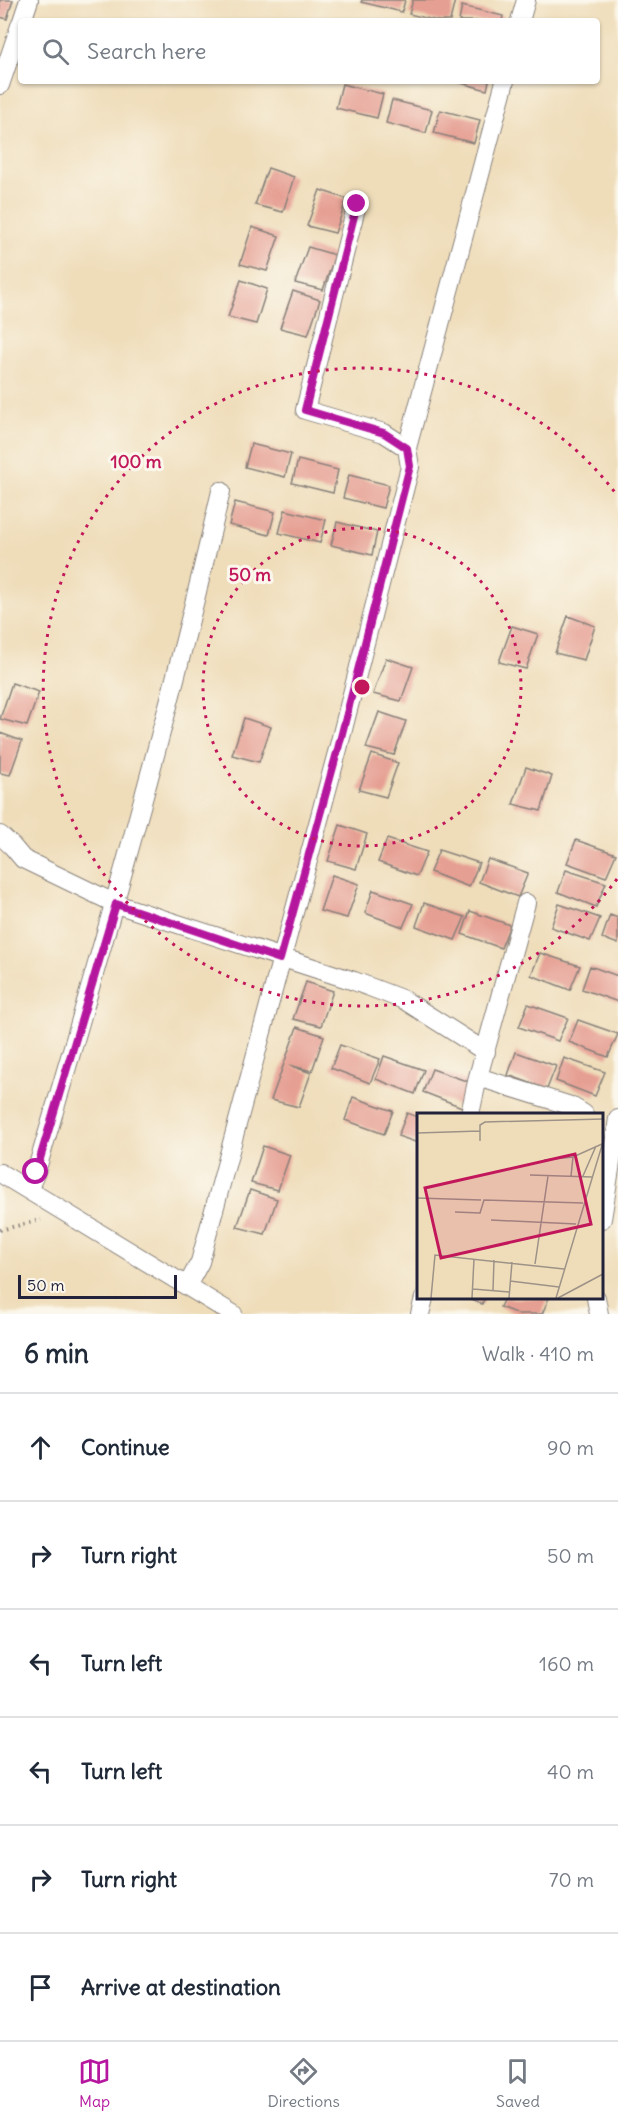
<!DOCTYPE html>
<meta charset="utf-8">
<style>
body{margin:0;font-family:Delius,sans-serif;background:#f6f6f7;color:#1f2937}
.scale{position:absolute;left:18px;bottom:15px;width:159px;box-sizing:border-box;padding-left:6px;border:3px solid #22223b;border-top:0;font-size:16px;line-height:21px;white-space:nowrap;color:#22223b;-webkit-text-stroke:4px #fbf7ec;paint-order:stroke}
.stop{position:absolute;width:18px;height:18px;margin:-14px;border:4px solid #b5179e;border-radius:50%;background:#fff}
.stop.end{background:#b5179e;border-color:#fff;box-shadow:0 2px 6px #0008}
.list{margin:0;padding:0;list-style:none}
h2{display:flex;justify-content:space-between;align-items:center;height:78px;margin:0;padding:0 24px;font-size:26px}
h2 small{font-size:20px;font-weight:400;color:#747a83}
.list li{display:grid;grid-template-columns:39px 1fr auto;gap:18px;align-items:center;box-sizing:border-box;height:108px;padding:0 24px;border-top:2px solid #e0e1e3}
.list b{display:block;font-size:22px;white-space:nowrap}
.list em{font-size:20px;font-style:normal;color:#747a83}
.icon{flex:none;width:33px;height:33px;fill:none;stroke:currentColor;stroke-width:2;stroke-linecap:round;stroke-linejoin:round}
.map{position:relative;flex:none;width:618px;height:1314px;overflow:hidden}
.search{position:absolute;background:#fff;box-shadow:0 2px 4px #0004;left:18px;right:18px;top:18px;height:66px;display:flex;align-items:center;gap:15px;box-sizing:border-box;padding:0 21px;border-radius:6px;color:#747a83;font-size:22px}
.sheet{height:726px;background:#fff}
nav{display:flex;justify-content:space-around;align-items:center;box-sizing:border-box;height:84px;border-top:2px solid #e0e1e3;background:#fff;font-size:16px;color:#747a83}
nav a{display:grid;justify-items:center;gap:3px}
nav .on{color:#b5179e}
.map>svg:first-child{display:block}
.building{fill:#e69f93}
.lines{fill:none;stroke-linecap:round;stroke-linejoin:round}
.street-casing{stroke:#88807a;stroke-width:20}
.path{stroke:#88807a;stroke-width:4;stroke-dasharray:1.5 4.5;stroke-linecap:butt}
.street{stroke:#fff;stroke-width:18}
.route{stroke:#b5179e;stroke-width:8}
.ring{fill:none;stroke:#c2185b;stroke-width:3;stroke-dasharray:3 6}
.inset-road{fill:none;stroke:#9d9287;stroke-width:1.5}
.view{fill:#c2185b;fill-opacity:0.15;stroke:#c2185b;stroke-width:3}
.inset-edge{fill:none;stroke:#22223b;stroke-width:3}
.centre{fill:#c2185b;stroke:#fbf7ec;stroke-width:3}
.ring-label{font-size:18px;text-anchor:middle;font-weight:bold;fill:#c2185b;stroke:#fbf7ec;stroke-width:6;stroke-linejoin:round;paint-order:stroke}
</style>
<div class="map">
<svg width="618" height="1314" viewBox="0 0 618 1314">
<rect width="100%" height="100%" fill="#fbf7ec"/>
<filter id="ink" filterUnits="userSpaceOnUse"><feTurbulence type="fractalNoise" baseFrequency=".0167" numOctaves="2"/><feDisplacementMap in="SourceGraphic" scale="12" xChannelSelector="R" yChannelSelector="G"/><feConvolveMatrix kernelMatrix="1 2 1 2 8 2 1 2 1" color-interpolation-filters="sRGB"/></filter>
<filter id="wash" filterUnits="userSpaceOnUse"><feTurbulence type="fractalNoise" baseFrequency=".008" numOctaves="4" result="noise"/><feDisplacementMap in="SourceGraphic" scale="24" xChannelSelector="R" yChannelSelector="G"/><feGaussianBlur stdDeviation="1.35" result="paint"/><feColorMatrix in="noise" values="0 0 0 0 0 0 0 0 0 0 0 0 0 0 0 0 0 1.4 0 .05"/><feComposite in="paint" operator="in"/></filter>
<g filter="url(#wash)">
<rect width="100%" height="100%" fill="#efddba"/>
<g id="blocks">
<!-- building -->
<path class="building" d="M0 0H13L7 19 0 17Z
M362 0H405L402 12 361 2Z
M413 0H455L450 21H438L409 14Z
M462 6 503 16 502 21H459Z
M454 81H489L487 90Z
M342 84 383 94 377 118 336 108Z
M392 100 432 110 426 133 386 123Z
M440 110 480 120 474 143 434 133Z
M268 168 294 177 283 212 255 205Z
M320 190 347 199 335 233 307 226Z
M252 227 279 236 267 271 240 264Z
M308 247 335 255 323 290 295 283Z
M241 280 267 289 256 324 228 317Z
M293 291 320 300 308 335 280 328Z
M251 444 291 454 285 477 245 467Z
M298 460 338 470 333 493 292 483Z
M349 475 389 485 383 508 343 498Z
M235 502 275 512 269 535 229 525Z
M285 510 326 520 320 543 279 533Z
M337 522 377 532 372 555 331 545Z
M568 616 595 626 584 660 555 653Z
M512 626 538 634 526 669 499 662Z
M386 658 413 667 401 701 373 694Z
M12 683 39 692 27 726 0 719Z
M379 712 406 721 394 755 366 748Z
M244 718 271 727 259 762 232 755Z
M0 733 22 741 10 775 0 773Z
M372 754 398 763 386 797 359 790Z
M526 767 552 776 541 811 513 804Z
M340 825 367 834 356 869 328 861Z
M387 839 427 852 417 876 378 862Z
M576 840 616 854 606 877 567 863Z
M439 850 479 863 469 887 430 872Z
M488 859 528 873 518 897 479 882Z
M566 870 606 883 596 907 558 892Z
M332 875 359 884 347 918 320 911Z
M373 890 413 904 403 927 365 913Z
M424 903 465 917 455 940 416 926Z
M559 904 600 918 590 941 551 927Z
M470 911 510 925 501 948 462 934Z
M610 915 618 918V944L602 938Z
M540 953 580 966 570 990 531 975Z
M590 966 618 976V1002L582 989Z
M306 982 333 991 321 1026 293 1019Z
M528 1004 568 1018 558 1041 519 1027Z
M578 1020 618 1034 608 1057 569 1042Z
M297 1027 324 1036 312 1071 289 1065 311 1073 299 1107 271 1100Z
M340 1045 380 1059 370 1083 331 1068Z
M516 1052 556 1066 547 1089 508 1075Z
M384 1056 424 1070 415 1094 376 1079Z
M564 1058 605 1072 595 1096 556 1081Z
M432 1069 472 1083 462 1107 423 1092Z
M353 1097 393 1111 384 1134 345 1120Z
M407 1113 418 1117V1143L398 1136Z
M263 1146 290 1155 278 1190 251 1183Z
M250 1190 277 1199 265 1234 237 1227Z
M466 1298H485L482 1304Z
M504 1298H549L542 1314H518L500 1307Z"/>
</g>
</g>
<g filter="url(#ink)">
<use href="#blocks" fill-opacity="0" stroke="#88807a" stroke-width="1.5"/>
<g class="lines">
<!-- street casing -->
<g class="street-casing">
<path id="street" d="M22 21 29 0
M520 21 526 0
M0 85 21 23
M407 448 505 81
M0 835 12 846 23 859 116 904 354 981 404 1000 486 1052
M478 1077 571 1106 584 1114
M470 1114 478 1077 526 903
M0 1173 233 1314
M28 1190 36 1172C103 947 168 721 221 491
M602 1219 618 1119
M187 1286 200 1262 338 749 410 467 407 448 384 433 305 410 357 204
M596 1298 599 1314
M420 1314 424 1298"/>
</g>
<!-- path -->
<path class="path" d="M0 1230 41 1220"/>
<!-- street -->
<use href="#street" class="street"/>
</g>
</g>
<g class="lines" filter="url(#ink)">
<!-- route -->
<path class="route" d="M36 1172 116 904 280 959 338 749 410 466 407 448 384 433 305 410 357 204"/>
</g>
<!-- distance rings -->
<g class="ring">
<circle cx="362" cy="687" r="159"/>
<path d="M617 879A319 319 0 1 1 617 495"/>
</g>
<!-- overview -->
<g transform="translate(417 1113)">
<rect width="186" height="186" fill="#efddba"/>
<path class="inset-road" d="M0 20 63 18M63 28V12L68 9 186 6M127 47 156 44 185 31M113 62 175 64M154 63 156 44M166 63 179 33M0 85 64 87M38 99 63 100 67 87 166 90M74 107 159 111M118 151 131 63M93 168 142 174M56 176 92 179M76 177 77 147M14 185 18 142 147 156M55 185 57 146M92 185 95 149M139 185 186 29M141 185 186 161"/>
<path class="view" d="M158 41 174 111 24 145 8 75Z"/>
<rect width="186" height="186" class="inset-edge"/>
</g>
<circle cx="362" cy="687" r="9" class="centre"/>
<g class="ring-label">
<text x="136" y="468">100 m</text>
<text x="250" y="581">50 m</text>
</g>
</svg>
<div class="scale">50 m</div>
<div class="stop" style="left:36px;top:1172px"></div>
<div class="stop end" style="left:357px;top:204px"></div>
<div class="search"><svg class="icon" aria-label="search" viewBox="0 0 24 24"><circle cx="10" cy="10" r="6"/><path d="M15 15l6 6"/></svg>Search here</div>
</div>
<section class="sheet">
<h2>6 min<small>Walk · 410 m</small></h2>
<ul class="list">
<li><svg class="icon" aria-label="ahead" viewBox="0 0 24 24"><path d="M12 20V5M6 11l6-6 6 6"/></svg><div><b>Continue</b></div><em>90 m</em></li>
<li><svg class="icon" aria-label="right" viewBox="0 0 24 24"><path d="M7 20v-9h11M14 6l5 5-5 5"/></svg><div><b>Turn right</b></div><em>50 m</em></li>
<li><svg class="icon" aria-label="left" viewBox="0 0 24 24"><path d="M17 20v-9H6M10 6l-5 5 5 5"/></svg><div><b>Turn left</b></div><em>160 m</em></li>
<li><svg class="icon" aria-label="left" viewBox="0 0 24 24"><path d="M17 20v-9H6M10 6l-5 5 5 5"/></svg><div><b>Turn left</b></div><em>40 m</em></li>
<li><svg class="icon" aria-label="right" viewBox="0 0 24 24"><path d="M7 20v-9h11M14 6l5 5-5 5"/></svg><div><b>Turn right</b></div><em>70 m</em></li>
<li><svg class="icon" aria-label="arrive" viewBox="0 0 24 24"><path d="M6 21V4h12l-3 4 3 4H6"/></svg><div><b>Arrive at destination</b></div></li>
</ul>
</section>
<nav>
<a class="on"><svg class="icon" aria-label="map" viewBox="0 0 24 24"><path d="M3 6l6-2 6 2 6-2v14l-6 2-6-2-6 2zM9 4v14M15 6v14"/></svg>Map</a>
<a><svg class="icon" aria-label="directions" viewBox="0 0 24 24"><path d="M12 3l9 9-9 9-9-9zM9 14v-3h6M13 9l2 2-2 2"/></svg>Directions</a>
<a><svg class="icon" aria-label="saved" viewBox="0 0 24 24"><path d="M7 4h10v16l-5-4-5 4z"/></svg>Saved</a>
</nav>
